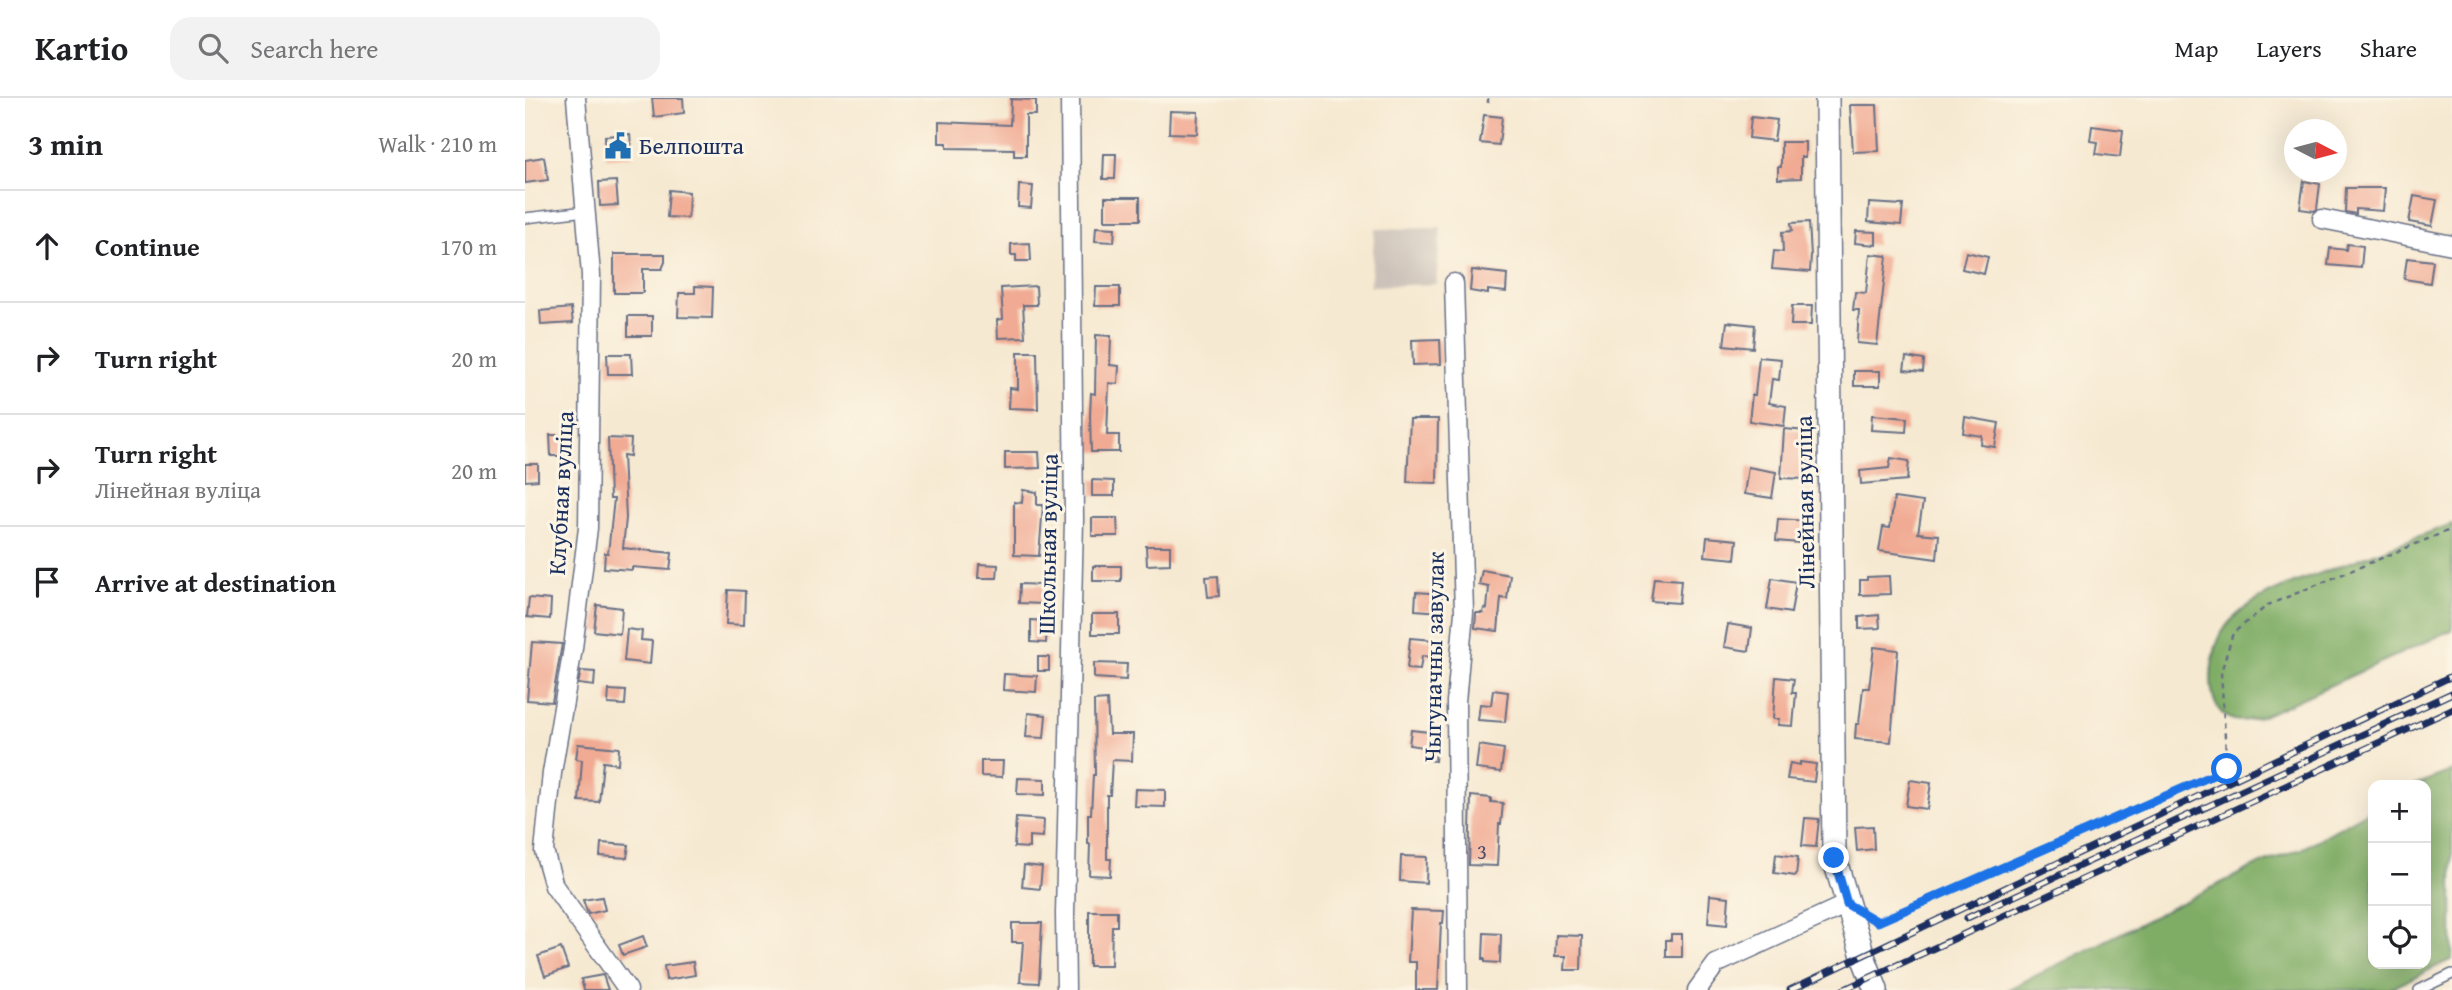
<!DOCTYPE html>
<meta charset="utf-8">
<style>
body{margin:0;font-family:"Gentium Book Plus",serif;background:#f2f2f2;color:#202124}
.controls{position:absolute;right:21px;bottom:21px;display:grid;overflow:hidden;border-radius:14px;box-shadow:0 7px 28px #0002}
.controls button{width:63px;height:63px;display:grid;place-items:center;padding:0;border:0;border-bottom:2px solid #e0e0e0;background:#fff;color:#202124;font:35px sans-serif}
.compass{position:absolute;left:1759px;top:21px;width:63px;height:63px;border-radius:50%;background:#fff;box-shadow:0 7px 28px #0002;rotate:96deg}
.stop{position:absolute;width:21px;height:21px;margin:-16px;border:5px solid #1a73e8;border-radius:50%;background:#fff}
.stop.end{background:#1a73e8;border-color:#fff;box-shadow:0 2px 7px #0008}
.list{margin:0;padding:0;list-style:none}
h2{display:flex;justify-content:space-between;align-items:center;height:91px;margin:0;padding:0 28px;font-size:30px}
h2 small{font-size:23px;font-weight:400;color:#757577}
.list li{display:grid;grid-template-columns:46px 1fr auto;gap:21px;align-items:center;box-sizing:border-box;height:112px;padding:0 28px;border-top:2px solid #e0e0e0}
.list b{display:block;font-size:26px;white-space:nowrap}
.list p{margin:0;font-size:23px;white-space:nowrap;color:#757577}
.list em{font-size:23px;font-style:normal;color:#757577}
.icon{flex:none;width:38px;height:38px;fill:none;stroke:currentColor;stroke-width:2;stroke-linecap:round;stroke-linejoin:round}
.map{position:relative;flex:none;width:1927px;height:892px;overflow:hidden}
header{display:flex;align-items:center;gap:42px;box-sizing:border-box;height:98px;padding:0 35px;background:#fff;border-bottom:2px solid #e0e0e0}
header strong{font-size:33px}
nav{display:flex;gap:38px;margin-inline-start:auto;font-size:24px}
.search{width:490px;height:63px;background:#f2f2f2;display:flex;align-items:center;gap:18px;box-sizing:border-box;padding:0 24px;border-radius:21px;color:#757577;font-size:26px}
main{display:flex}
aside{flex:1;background:#fff}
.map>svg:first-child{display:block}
.industrial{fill:#ccc2b9}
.forest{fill:#80ad66;stroke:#4e6e62;stroke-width:2}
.building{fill:#f1aa93}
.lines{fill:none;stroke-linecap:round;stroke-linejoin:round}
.service-casing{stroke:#687086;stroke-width:12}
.minor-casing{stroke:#687086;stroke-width:21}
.tertiary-casing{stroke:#687086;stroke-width:26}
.path{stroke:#687086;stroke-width:2.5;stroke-dasharray:5 5;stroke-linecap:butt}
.service{stroke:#fff;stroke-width:9}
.minor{stroke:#fff;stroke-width:18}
.tertiary{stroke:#fff;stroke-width:23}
.rail-casing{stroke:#1b2f5e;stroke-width:7}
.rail{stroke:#fcf5e5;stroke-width:4.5;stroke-dasharray:13;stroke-linecap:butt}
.route{stroke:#1a73e8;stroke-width:9}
.labels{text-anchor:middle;stroke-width:6;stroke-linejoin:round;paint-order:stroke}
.number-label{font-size:21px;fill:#504e6b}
.poi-label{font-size:24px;fill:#1b2f5e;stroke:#fcf5e5;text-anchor:start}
.street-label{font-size:24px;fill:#1b2f5e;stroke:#fcf5e5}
</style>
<header>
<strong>Kartio</strong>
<div class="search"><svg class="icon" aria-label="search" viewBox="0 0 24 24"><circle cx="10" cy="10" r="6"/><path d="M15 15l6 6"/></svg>Search here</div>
<nav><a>Map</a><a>Layers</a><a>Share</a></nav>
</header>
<main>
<aside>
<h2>3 min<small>Walk · 210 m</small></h2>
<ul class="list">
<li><svg class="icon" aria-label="ahead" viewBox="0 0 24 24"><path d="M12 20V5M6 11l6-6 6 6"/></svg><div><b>Continue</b></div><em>170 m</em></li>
<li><svg class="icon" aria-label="right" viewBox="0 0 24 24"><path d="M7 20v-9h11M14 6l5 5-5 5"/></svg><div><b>Turn right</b></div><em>20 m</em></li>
<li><svg class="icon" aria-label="right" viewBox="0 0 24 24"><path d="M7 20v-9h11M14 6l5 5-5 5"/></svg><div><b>Turn right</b><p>Лінейная вуліца</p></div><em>20 m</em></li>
<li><svg class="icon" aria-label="arrive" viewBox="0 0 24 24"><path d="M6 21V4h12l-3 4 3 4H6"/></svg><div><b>Arrive at destination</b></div></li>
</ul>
</aside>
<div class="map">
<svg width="1927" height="892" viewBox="0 0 1927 892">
<rect width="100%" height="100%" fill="#fcf5e5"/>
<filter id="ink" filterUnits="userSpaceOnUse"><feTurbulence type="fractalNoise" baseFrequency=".0143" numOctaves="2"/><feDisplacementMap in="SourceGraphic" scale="14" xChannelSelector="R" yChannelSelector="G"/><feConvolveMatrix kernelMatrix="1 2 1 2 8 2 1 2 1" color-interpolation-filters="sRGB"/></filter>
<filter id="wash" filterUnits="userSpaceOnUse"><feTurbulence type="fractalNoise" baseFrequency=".00686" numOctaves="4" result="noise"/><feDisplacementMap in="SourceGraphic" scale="28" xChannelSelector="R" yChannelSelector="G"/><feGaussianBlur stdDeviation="1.57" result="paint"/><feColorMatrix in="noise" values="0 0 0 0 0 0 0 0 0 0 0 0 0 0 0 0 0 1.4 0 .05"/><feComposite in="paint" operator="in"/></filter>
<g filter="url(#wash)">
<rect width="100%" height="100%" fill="#f6e9d1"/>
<!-- industrial -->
<path class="industrial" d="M916 130 911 186 845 188 850 131Z"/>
<!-- forest -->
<path class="forest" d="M1927 426V532L1738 618C1728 621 1716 625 1706 621 1676 610 1685 550 1700 530 1704 523 1713 516 1719 511 1746 491 1781 481 1812 469 1850 455 1889 440 1927 426Z
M1927 673V861L1862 892H1482L1730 768 1776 751 1848 711V866H1901V687H1889Z"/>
<g id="blocks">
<!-- building -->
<path class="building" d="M127 0H158L159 15 129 19Z
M486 1 511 2V17H501V58H489V51L422 50V45H414V24L485 27Z
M1325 7H1352L1354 53 1328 54Z
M645 13 673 14 672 36 644 35Z
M959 17 977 19 974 47 955 45Z
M1226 19 1252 22 1249 43 1224 40Z
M1567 28 1598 32 1595 59 1571 56 1573 44 1565 43Z
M105 36 107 58 81 60 80 38Z
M1256 44H1280V59H1276V80L1253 81V69H1256Z
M579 56H591L590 81H578Z
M19 59 23 82 0 85V62Z
M91 83 93 107 75 108 74 84Z
M1779 83 1795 86 1792 111 1789 113 1775 111Z
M494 87 508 88 506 110 493 109Z
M1821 90H1860L1858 113 1831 111V116L1820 114Z
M144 92 164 94 163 120 142 119Z
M1889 98 1912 102 1907 128 1884 124Z
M580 99H615V122H580Z
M1344 105 1378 107 1376 127 1343 124Z
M1284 124 1286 158 1285 174 1247 171 1249 153 1258 154 1257 134 1267 133 1266 125Z
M571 129 590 130 589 144 570 143Z
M1331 133 1351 134V147L1330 145Z
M505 145 506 163H491V157H486V146Z
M1822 146 1838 148 1836 170 1803 167 1805 150 1821 152Z
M1441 154 1463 159 1459 176 1437 171Z
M89 156H140V164L137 171H118V195H89Z
M1345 156 1362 158 1352 247 1332 245 1334 212H1328L1330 194 1341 195Z
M1882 160 1908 163 1905 185 1879 181Z
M947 172 982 176 981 194 963 192V196L945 193Z
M170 188 188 189 187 220 153 219 154 195H170Z
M511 188 512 207H498L500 239 473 240 472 222 478 221 476 190Z
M571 189H595V208H570Z
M1267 208H1287L1286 227H1266Z
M46 210 48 225 16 227 15 213Z
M103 218H127V238H103Z
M1202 224 1230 227 1228 250 1199 247Z
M571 237 586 238 585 267 594 268 593 286 584 285 582 337H594V354H566L565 318 566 295 570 296Z
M915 241 916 266 888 267 887 242Z
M493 254H512L513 311 484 310 485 290 493 291Z
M82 256H106L107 276H83Z
M1234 259 1256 261 1254 282 1247 281 1244 305 1261 308 1259 328 1224 323 1227 297H1230Z
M1381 259 1399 262 1398 274 1379 272Z
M1329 273H1355V288H1329Z
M1347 317 1382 320 1381 334 1346 332Z
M1440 319 1474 325 1470 349 1456 347 1457 338 1438 335Z
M885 321H913L912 385 882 384Z
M1259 331 1282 333 1280 362H1283L1282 381 1256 380Z
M25 337H47V358H26Z
M83 340 106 341 105 358 98 357 101 420 98 450 147 455 145 472 107 469V472L79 470 80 455H83L89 401H85Z
M480 354H514L515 370 480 371Z
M1366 360 1384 363 1382 382 1336 386 1335 373 1364 370Z
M0 366H13V382L0 383Z
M1223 369 1251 374 1247 400 1219 396Z
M567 382 589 383V398H567Z
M498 392 512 394V407H518L514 458 489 457V404L497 405Z
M1369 400 1398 404 1393 435 1414 437 1412 461 1354 453 1358 429 1365 430Z
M567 420H592L593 438H567Z
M1253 421 1282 423V430H1288L1287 446 1251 443Z
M1182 439 1212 442 1210 461 1180 458Z
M621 448H645V466L622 467Z
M454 466 473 467 472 480H453Z
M568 468H596V483H568Z
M957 472 985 477 982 501 976 500 973 533 950 530 951 515H958L959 510 962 511 964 489 954 487Z
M693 478 694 498 683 499 681 479Z
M1364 478 1365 496 1335 497V482H1342V479Z
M1129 480 1156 482 1154 505 1126 503Z
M1247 480 1271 484 1266 515 1242 511Z
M495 486 518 487V506L494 505Z
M203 492 220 493 219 527 201 526Z
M891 494 917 496 916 514 890 512Z
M4 500 26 502 25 521 2 519Z
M72 507 97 510 95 536 69 533Z
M567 516H594V536H567Z
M1354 517 1355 530 1334 531V519Z
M506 522 522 523 521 545 506 544Z
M1203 526 1227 530 1224 553 1199 549Z
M102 531 117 533 116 542 127 543 125 566 99 563Z
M885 540 909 542 908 559 897 558 895 572 882 571Z
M7 544 37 546 27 604 2 602Z
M1349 549 1373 552 1366 644 1330 641 1331 626H1334L1338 590H1344Z
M513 559H524V573H513Z
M569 565 602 566 601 582 569 580Z
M56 573 70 574 69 588 53 586Z
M479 576 512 578 511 594 478 592Z
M1251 579 1269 581 1267 595H1271L1268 628 1253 627 1254 621H1248Z
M84 592 101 593 100 607 83 606Z
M968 592 983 594 980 624 953 622 955 606 966 607Z
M582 602 584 636H608L607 663 587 662 585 697H582V761H586L585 778 564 777 565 746H563V716H566L568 677H570L569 603Z
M503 615 521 617 519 640 501 639Z
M886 632 913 635 910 663 897 661 898 649 884 647Z
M53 646 94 650 93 666 78 664 74 704 54 703 57 662 51 661Z
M954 647 979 651 976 674 951 671Z
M456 663H478L477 679 456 678Z
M1275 664 1291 666 1289 684 1262 681 1265 665 1275 667Z
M493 680 520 681V697L492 696Z
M1385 682 1406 685 1402 711 1381 708Z
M610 691 640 692V709L609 708Z
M946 698 966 700V704L978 705 976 726H974L972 768 944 767Z
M491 720 519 722 518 739 504 738V750L489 749Z
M1280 720 1294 721 1291 749 1277 748Z
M1348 728 1349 751 1332 753 1330 729Z
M76 745 104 747 102 760 75 758Z
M1251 756 1273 759 1271 778 1249 775Z
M876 758 902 759 901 785 875 783Z
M499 767 517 769 515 791 497 789Z
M1185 797 1204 799 1202 827 1183 825Z
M77 799 80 812 63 816 58 802Z
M886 812 919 813 918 825H916L913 892H891V864H883Z
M564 813H592V828H587L586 868H564Z
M487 825H517L514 885 495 884 498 844H487Z
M959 835 976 836 975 865 960 864V861H958Z
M1146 836H1157V859H1141V842H1146Z
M1031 837 1057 838 1056 872H1040L1041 858H1030Z
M118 838 122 849 98 857 94 847Z
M36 850 43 870 20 878 13 858Z
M168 864 170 877 141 882 139 868Z
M78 877 83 892H59L56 881Z"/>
</g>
</g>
<g filter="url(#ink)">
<use href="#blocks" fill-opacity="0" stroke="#687086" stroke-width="2"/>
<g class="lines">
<!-- service casing -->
<g class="service-casing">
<path id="service" d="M0 120 61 113
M1894 892 1927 876"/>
</g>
<!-- minor casing -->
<g class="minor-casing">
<path id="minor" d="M51 0 66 177 63 430 48 550 27 675 19 753 29 788 103 892
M1797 121 1927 147
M929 185 939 514 931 604 933 892
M541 892 540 816 549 422 545 0
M1172 892 1191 866 1322 806"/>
</g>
<!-- tertiary casing -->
<g class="tertiary-casing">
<path id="tertiary" d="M1302 0 1309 759 1338 858 1351 892"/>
</g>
<!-- path -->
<path class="path" d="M963 0V10
M1347 820 1353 824 1702 671 1696 574 1708 535 1743 507 1927 431"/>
<!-- service -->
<use href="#service" class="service"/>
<!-- minor -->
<use href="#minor" class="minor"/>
<!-- tertiary -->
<use href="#tertiary" class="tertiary"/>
<!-- rail casing -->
<g class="rail-casing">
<path id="rail" d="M1442 820 1927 595
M1265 892 1927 578
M1318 892 1927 611"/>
</g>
<!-- rail -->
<use href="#rail" class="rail"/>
</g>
</g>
<g class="lines" filter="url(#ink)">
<!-- route -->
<path class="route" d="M1309 760 1322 806 1353 824 1702 671"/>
</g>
<!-- icons -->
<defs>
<g id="civic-bare" transform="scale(2.1)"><path d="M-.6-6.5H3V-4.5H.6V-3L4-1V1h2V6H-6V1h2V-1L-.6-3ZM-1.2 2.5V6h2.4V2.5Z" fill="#1f6fb2" stroke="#fcf5e5" stroke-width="2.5" paint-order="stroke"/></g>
</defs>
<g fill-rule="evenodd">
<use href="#civic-bare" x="93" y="48"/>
</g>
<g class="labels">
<!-- number labels -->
<g class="number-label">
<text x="957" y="761">3</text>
</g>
<!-- poi labels -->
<g class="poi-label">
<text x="114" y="56">Белпошта</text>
</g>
<!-- street labels -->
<g class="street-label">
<text transform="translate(36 395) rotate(-87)" y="8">Клубная вуліца</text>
<text transform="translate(1280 404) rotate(-91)" y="8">Лінейная вуліца</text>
<text transform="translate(523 446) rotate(-89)" y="8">Школьная вуліца</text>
<text transform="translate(909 559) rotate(-89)" y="8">Чыгуначны завулак</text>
</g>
</g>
</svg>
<div class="controls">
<button>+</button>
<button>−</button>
<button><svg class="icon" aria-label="locate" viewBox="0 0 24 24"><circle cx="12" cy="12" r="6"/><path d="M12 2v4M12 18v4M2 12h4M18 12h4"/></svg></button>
</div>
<svg class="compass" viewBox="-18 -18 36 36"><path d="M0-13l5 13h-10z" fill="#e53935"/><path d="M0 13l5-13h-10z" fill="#757577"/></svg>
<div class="stop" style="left:1702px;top:671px"></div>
<div class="stop end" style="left:1309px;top:760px"></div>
</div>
</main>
